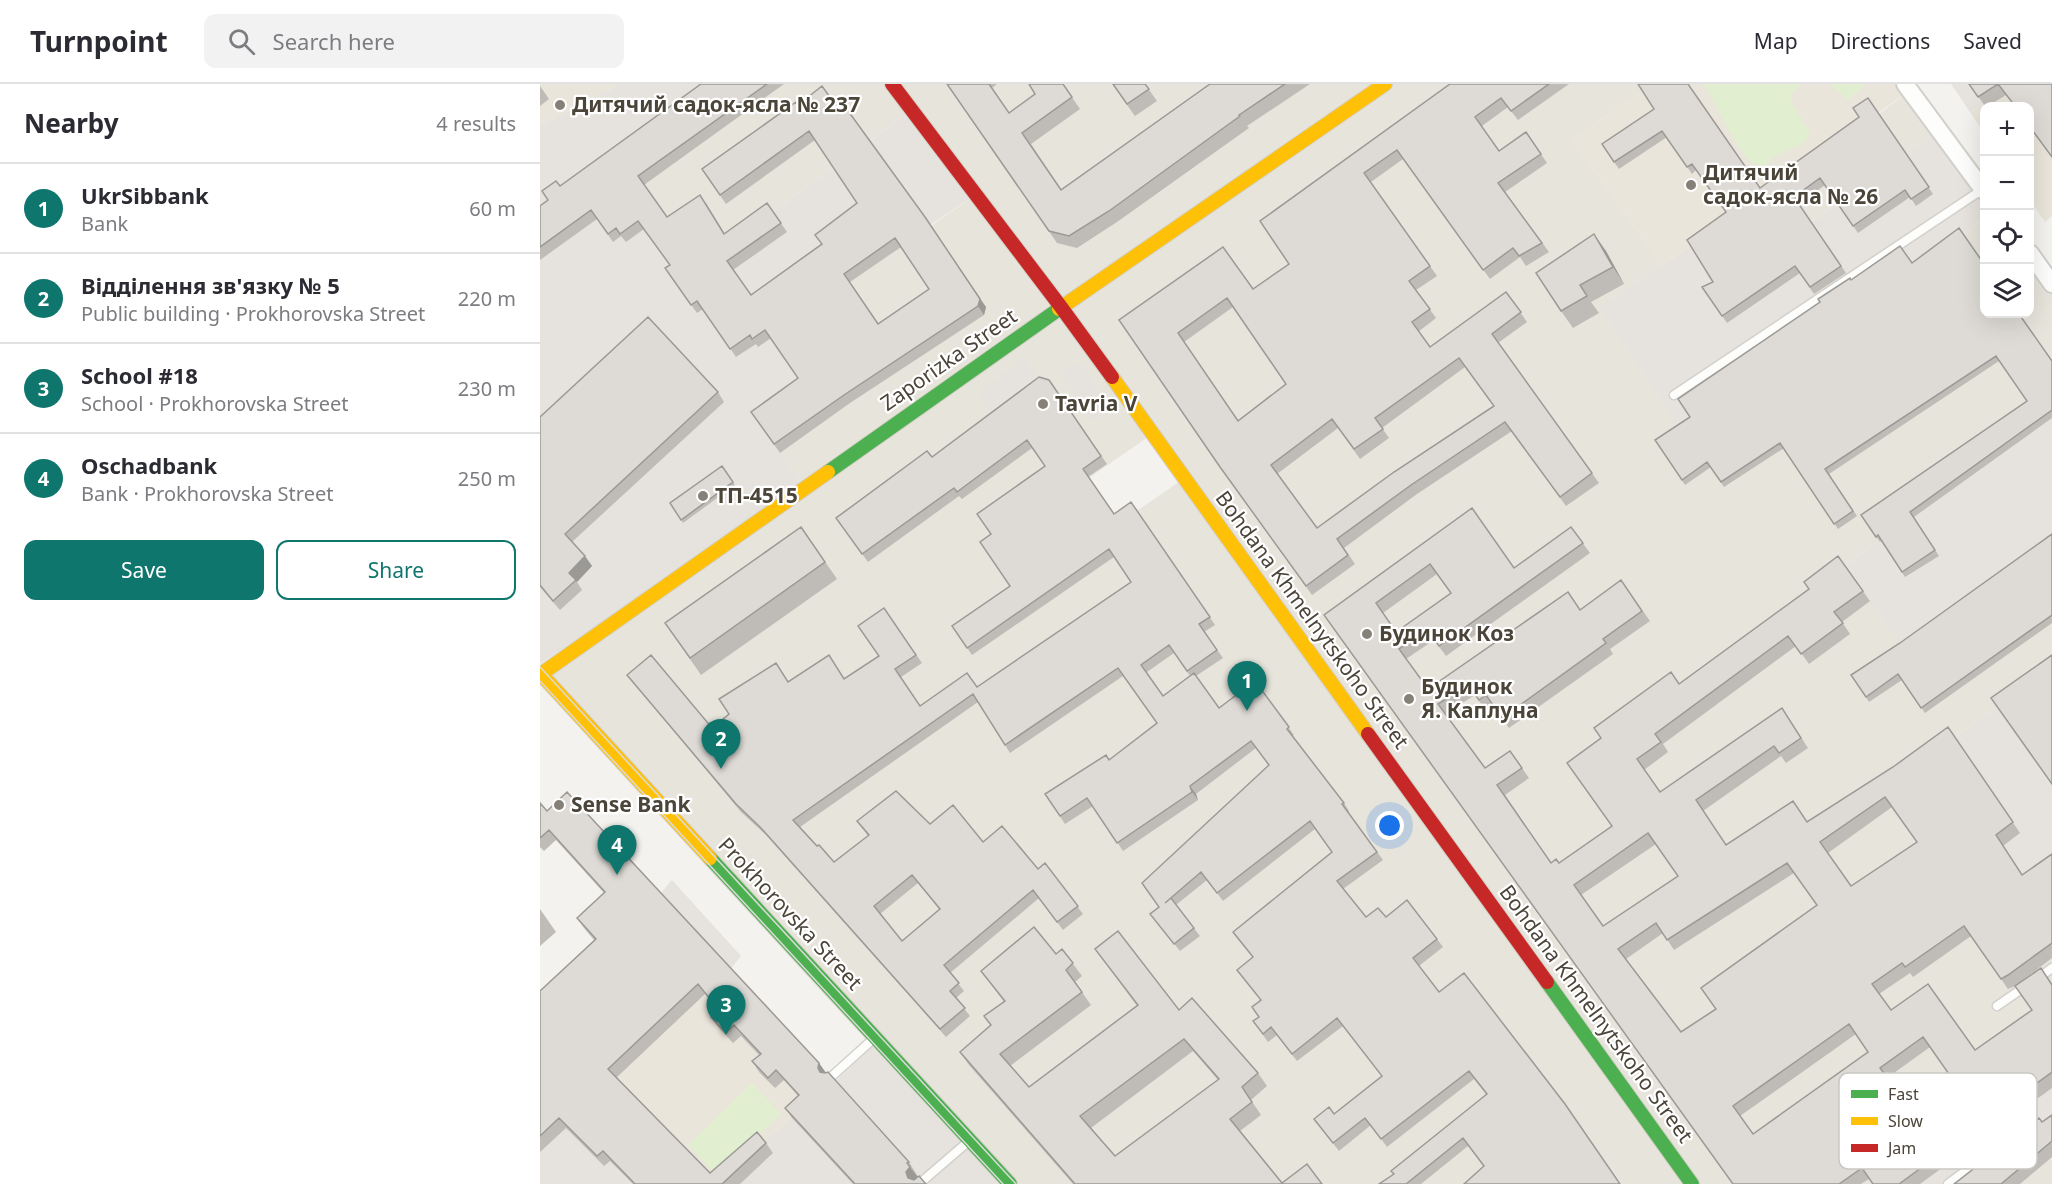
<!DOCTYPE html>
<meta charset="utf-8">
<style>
body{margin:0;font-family:"Noto Sans",sans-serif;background:#f2f2f3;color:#2b2b33}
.controls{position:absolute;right:18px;top:18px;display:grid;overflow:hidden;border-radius:12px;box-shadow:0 6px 24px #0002}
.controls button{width:54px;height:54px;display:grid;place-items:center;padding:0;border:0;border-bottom:2px solid #e1e1e2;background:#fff;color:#2b2b33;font:30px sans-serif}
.you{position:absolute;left:850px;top:742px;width:21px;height:21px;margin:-15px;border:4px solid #fff;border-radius:50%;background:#1a73e8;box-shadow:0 0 0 9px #1a73e833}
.badge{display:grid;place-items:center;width:39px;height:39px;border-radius:50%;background:#0f766e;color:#fff;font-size:20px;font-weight:700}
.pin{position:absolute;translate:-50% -50px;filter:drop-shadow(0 2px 3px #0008)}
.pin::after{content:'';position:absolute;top:32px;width:21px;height:18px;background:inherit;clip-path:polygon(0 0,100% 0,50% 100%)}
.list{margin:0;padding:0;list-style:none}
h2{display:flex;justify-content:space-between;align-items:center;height:78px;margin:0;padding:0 24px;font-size:26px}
h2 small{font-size:20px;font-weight:400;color:#7c7c81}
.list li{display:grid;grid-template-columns:39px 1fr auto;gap:18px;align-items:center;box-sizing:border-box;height:90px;padding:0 24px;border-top:2px solid #e1e1e2}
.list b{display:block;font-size:22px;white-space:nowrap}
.list p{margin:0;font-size:20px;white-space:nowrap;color:#7c7c81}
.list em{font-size:20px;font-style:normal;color:#7c7c81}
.actions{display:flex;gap:12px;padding:18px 24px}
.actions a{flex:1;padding:14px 0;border:2px solid #0f766e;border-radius:12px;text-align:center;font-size:21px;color:#0f766e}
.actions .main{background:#0f766e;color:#fff}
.icon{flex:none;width:33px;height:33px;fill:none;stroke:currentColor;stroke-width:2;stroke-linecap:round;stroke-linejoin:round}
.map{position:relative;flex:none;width:1512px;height:1100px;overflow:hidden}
header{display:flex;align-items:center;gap:36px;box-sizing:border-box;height:84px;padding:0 30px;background:#fff;border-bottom:2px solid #e1e1e2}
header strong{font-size:28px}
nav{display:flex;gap:33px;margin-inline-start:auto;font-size:21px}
.search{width:420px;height:54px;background:#f2f2f3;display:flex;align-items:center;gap:15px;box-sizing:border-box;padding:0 21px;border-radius:12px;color:#7c7c81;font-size:22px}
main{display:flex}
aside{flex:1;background:#fff}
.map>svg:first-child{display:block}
.residential{fill:#e7e4dc}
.industrial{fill:#e6e2de}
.education{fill:#eae5da}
.green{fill:#e1eecf}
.parking{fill:#e6e3df}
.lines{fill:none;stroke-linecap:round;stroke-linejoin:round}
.lane-casing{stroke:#d2d0cb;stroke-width:11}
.street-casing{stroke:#d2d0cb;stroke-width:20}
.fast-casing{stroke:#d3cfc5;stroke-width:16}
.slow-casing{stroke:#d3cfc5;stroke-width:16}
.jam-casing{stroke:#d3cfc5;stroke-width:16}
.lane{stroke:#fdfdfc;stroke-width:8}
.street{stroke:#fdfdfc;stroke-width:16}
.fast{stroke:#4caf50;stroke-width:14}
.slow{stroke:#ffc107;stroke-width:14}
.jam{stroke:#c62828;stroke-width:14}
.tram{stroke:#dbdbda;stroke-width:1.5}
.wall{fill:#bfbcb8;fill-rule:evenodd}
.shaded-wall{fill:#9b9996}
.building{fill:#dedbd6;stroke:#9b9996;stroke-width:1.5;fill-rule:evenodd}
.poi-dot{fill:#868178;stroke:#fff;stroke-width:2}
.labels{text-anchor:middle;stroke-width:4.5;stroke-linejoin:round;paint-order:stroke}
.poi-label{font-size:21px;font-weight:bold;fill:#4b4439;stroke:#fff;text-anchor:start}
.street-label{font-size:21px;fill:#4b4439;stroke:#fff}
.key{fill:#fff;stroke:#c9c7c4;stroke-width:1.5}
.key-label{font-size:16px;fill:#4b4439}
</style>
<header>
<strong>Turnpoint</strong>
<div class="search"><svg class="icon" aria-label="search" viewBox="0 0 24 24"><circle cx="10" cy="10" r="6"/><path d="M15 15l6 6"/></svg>Search here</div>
<nav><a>Map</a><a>Directions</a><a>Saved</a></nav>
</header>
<main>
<aside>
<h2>Nearby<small>4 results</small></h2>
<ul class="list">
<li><span class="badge">1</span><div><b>UkrSibbank</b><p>Bank</p></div><em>60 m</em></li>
<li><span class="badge">2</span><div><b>Відділення зв'язку № 5</b><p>Public building · Prokhorovska Street</p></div><em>220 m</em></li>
<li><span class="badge">3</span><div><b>School #18</b><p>School · Prokhorovska Street</p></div><em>230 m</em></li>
<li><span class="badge">4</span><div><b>Oschadbank</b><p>Bank · Prokhorovska Street</p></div><em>250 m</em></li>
</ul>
<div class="actions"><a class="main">Save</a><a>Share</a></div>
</aside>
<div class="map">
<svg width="1512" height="1100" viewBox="0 0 1512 1100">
<rect width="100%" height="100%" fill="#f4f2ee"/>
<!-- residential -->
<path class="residential" d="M243 0H350L370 26 330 58 160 180 104 101Z
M354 0H843L520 222Z
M847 0H1111L1032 56 1123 183 1066 225 1385 176 1444 134V230H1490V171L1512 201V334L1305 482 1512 458V584L1360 693 1512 834V961L1321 1100H1154L524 224Z
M1369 7 1398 47 1367 71 1178 204 1339 30Z
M434 112 517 223 264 403 217 336 310 198Z
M520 226 611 351 445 466 475 510 642 396 1149 1100H471L8 586Z
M1512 1073V1100H1480Z"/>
<!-- industrial -->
<path class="industrial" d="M80 0H243L104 101 160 180 330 58 370 26 434 112 390 141 255 238 284 281 217 336 264 403 0 580V42Z
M1411 0H1469L1430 28Z
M1398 47 1444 109V134L1142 346 1060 223 1151 163 1178 204 1367 71Z
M1512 584V834L1360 693Z
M132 796 201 872 190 886 266 1021 295 998 332 962 459 1100H0V923L119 811Z
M1512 961V1073L1480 1100H1321Z"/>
<!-- education -->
<path class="education" d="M0 0H80L0 42Z
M1111 0H1364L1369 7 1123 183 1032 56Z
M1469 0H1512V132L1505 138 1490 116V22H1444V49L1430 28Z
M190 886 295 998 177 1099 75 995Z"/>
<!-- green -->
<path class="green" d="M1164 0H1261L1250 11 1254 23 1270 49 1265 59 1232 74 1225 83 1210 78 1194 56Z
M1290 0H1324L1323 4 1308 16Z
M212 999 241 1030 177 1092 148 1061Z"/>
<!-- parking -->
<path class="parking" d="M484 274 497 291 449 327 437 310Z
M538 277 572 326 553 339 519 289Z
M1512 334V458L1364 564 1305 482Z"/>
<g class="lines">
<!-- lane casing -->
<g class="lane-casing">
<path id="lane" d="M1134 311 1443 105
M1497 895 1512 884
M1457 922 1486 902
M291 993 332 956
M379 1100 429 1057
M1408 1100 1462 1060"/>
</g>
<!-- street casing -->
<g class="street-casing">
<path id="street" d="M1365 0 1444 107
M1490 169 1512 200"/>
</g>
<!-- fast casing -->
<g class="fast-casing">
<path id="fast" d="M288 388 519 225
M170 774 470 1100
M1007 898 1152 1100"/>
</g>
<!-- slow casing -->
<g class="slow-casing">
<path id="slow" d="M519 225 845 0
M572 293 828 650
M0 589 170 774
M1 590 288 388"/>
</g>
<!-- jam casing -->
<g class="jam-casing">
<path id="jam" d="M352 0 521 223 572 293
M828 650 1007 898"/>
</g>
<!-- lane -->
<use href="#lane" class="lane"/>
<!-- street -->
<use href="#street" class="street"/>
<!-- fast -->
<use href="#fast" class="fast"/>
<!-- slow -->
<use href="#slow" class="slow"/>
<!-- jam -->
<use href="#jam" class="jam"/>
<!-- tram -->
<path class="tram" d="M0 583 476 1100
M0 597 463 1100"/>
</g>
<!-- wall -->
<path class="wall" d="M161 0H244L104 101 127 133 166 119 185 150 227 119 247 148 193 186 211 211 281 160 317 119 275 56 186 120 162 85 258 20 446 223 444 231 310 319 240 369 211 328 258 294 231 254 218 263 216 260 196 273 163 225 157 229 125 184 130 181 104 145 86 158 81 152 73 158 57 135 0 176V122L8 116 20 102ZM361 163 389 205 338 239 310 198Z
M407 0H457L452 4 469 29 523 0 540 25 491 60 521 105 670 0H770L707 42 709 44 577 138 537 164 517 159Z
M572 0H605L617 17 595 32Z
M910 0H1029L978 36 968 23 942 42 959 67 986 48 1007 79 965 108 1009 168 986 182 980 173 950 195 863 75 831 98 897 192 876 206 896 234 878 248 890 263 966 208 987 238 958 259 1059 399 1026 422 972 347 877 410 804 464 815 480 772 511 687 393 579 236 713 205 749 180 720 137ZM693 223 746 300 698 336 644 258ZM925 283 954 322 777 444 737 390 798 344 820 375 849 354 842 344Z
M1429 0H1512L1466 11 1448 22H1445Z
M0 2 9 15 0 22Z
M1328 14 1393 110 1376 122 1370 113 1318 149 1285 101 1259 120 1306 189 1274 210 1260 189 1187 239 1162 203 1173 198 1186 128 1156 86 1152 90 1127 53 1079 85 1074 78 1114 25 1220 104 1319 33Z
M1066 167 1084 200 1051 218 1059 229 1033 244 1021 227Z
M1372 179 1512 277V334L1374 433 1399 472 1365 493 1341 457 1340 458 1321 431 1487 317 1459 277 1289 390 1317 432 1298 445 1244 364 1184 403 1171 383 1145 401 1115 356 1150 333 1311 196Z
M509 296 567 380 548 393 574 430 591 418 675 541 664 548 683 574 656 592 679 624 715 597 754 651 752 652 804 719 809 727 808 728 843 776 803 805 826 833H846L897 855 903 863 879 882 899 908 1025 1020 944 1082 928 1062 881 1100H839L854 1090 946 1010 934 995 847 1063 831 1041 799 1067 774 1035 794 1030 842 992 803 942 757 977 737 951 728 958 713 937 719 933 721 916 697 886 713 873 693 848 792 768 775 745 683 817 667 796 636 821 660 852 640 867 610 830 619 823 729 681 716 664 656 710 658 716 583 767 553 722 525 740 505 710 569 676 617 639 583 592 470 669 438 618 260 743 277 762 294 778 328 752 317 737 390 740 443 758 498 785 505 779 543 830 523 846 499 814 410 889 424 907 416 914 430 932 406 953 226 751 201 728 93 598 87 591 172 644 248 598 289 571 304 595 339 572 344 524 382 579 361 593 380 622 437 603 591 498 574 473 432 571 412 542 470 502 451 450 505 382 492 364 422 415 419 412 328 478 296 434 392 373ZM634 569 650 592 623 612 607 588ZM378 799 399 825 362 857 340 830Z
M178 308 184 318 32 458 52 482 37 498 42 506 20 526 0 503V333Z
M182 382 195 401 143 439 130 419Z
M932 424 974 484 1031 443 1050 469 906 572 894 556 866 575 888 605 1040 526 1081 496 1110 537 1070 565 1073 570 969 644 953 621 946 627 935 611 905 630 945 684 970 667 989 694 965 711 1011 779H1019L1072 742 1027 679 1139 600 1269 505 1298 472 1330 517 1302 538 1310 550 1269 580 1256 562 1123 660 1128 668 1104 686 1120 708 1242 624 1268 664 1246 679 1241 672 1163 727 1186 761 1267 738 1353 683 1408 643 1480 749 1463 762 1482 791 1512 770V874L1475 902 1468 905 1431 852 1373 893 1370 889 1339 910 1351 926 1435 966 1492 926 1512 901V1004L1380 1100H1333L1329 1095 1321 1100H1193L784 531ZM897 490 911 510 856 548 843 529ZM1352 723 1377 758 1311 802 1288 769ZM1116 760 1138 792 1063 842 1041 811ZM1254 789 1277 821 1176 925 1141 948 1086 875 1123 849 1134 866ZM1316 950 1328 968 1213 1050 1200 1032ZM1390 963 1423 1010 1353 1060 1330 1029 1358 1009 1347 994Z
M261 443 297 495 161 591 125 539Z
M1512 450V539L1385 629 1362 596 1329 618 1311 591 1360 559Z
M0 719 7 727 279 979 286 989 369 1078 378 1093 386 1100H313L252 1034 245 1024 258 1012 244 996 235 1004 219 988 212 977 219 971 201 952 193 959 178 943 171 933 178 926 165 910 76 994 170 1089 226 1059 233 1069 200 1100H93L70 1077 64 1082 26 1044 0 1068V907L54 856 44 844 37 834 64 809 16 756 4 767 0 763Z
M0 825 16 848 0 862Z
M522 865 542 892 535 898 551 921 470 982 489 1003 597 922 555 865 639 926 718 989 727 1002 711 1016 721 1031 700 1047 742 1099 782 1100H533L429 981 420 968 450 941 464 918 441 887 516 870ZM653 967 678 996 575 1072 551 1044Z
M1512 1031V1073L1480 1100H1414Z"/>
<!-- shaded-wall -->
<path class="shaded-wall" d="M385 133 446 223 444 231 438 222Z
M1054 150 1066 167 1084 200 1073 183Z
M45 472 52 482 37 498 29 489Z
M650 702 656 710 658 716 652 708Z
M279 979 286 989 287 998 278 984Z
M370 1083 378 1093 373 1098 368 1094 366 1088Z"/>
<!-- building -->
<path class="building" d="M161 0H227L98 92 127 133 160 111 184 150 227 119 241 139 187 177 211 211 282 160 275 151 317 119 269 47 180 111 162 85 256 18 258 21 282 2 292 16 298 13 385 133 440 215 438 222 304 311 234 360 211 328 258 294 225 246 212 255 210 251 190 265 157 217 151 221 125 184 130 181 98 137 80 150 76 144 68 150 51 126 0 163V122L8 116 2 107 16 97 20 102ZM355 154 389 205 338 240 304 190Z
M407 0H449L469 29 495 10 489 0H523L532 13 482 49 521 106 670 0H745L699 31 700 32 569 127 529 152 509 147Z
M573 0H605L609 5 587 20Z
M910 0H1009L971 27 961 14 935 33 959 67 986 48 1001 70 958 99 1002 159 979 172 973 164 943 186 857 66 824 89 890 182 869 197 890 225 872 238 890 263 966 208 981 228 952 250 1052 389 1020 413 965 338 871 401 797 455 808 471 766 502 680 383 579 236 683 163 713 205 749 180 720 137ZM687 214 746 300 698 337 638 249ZM919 274 954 322 854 388 777 444 731 381 792 335 814 365 843 345 835 334Z
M1098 0H1148L1220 104 1319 33 1313 24 1328 14 1389 103 1371 115 1365 106 1313 142 1280 94 1254 113 1301 182 1270 203 1255 182 1182 232 1162 203 1173 198 1147 156 1186 128 1152 80 1147 83 1122 47 1074 78 1062 60 1114 25Z
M1429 0H1458L1438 13Z
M1458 0H1512V73L1490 43V22H1475Z
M1419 144 1444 180V230H1479L1512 277V326L1370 428 1395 466 1362 488 1338 451 1336 453 1321 431 1487 317 1456 272 1285 385 1313 427 1294 440 1240 359 1181 398 1167 378 1142 396 1115 356 1150 333 1138 315 1280 218 1278 215 1310 194 1311 196 1360 162 1372 179Z
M1054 150 1073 183 1040 201 1047 212 1021 227 996 189Z
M108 233 178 308 25 450 45 472 29 489 36 496 13 517 0 501V333Z
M499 293 509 296 561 372 543 385 574 430 591 418 670 533 659 540 677 566 647 587 629 561 601 581 623 612 654 589 679 624 715 597 749 643 747 645 804 719 802 720 837 768 797 797 826 833 838 824 846 833 867 816 897 855 873 874 899 908 924 889 1025 1020 1080 1100H924L944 1082 923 1054 866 1100H839L854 1090 851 1087 947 1010 929 987 841 1055 825 1034 793 1059 774 1035 789 1023 794 1030 842 992 797 934 752 970 731 943 723 950 713 937 719 933 712 923 721 916 697 886 713 873 693 848 792 768 770 737 677 809 661 788 625 819 631 814 654 844 634 860 610 830 619 823 602 799 729 681 711 657 650 702 652 708 577 759 547 714 520 732 505 710 566 671 569 676 617 639 578 584 465 661 433 610 253 736 277 762 279 761 294 778 329 751 317 737 356 707 390 740 413 721 443 758 462 742 498 785 505 779 538 822 517 838 493 806 404 881 419 899 410 907 425 924 400 945 220 743 196 720 87 591 111 571 172 644 189 630 179 615 236 579 248 598 289 571 304 595 339 572 318 542 344 524 376 571 355 585 380 622 427 589 437 603 591 498 569 465 427 564 412 542 470 502 440 458 451 450 437 430 505 382 487 356 417 408 414 404 322 470 296 434 387 367 392 373ZM372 791 400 825 362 857 334 822Z
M182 382 193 398 141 436 130 419Z
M932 424 974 484 1031 443 1043 459 899 562 887 545 859 565 888 605 1028 508 1040 526 1081 496 1102 527 1063 555 1066 559 962 634 946 611 939 616 928 601 898 620 945 684 970 667 982 684 957 701 1011 779 1016 775 1019 779 1072 742 1027 679 1061 654 1054 644 1131 588 1139 600 1269 505 1264 498 1298 472 1323 507 1294 528 1303 539 1261 570 1248 552 1115 650 1121 658 1097 675 1120 708 1242 624 1261 654 1239 669 1234 662 1156 716 1186 761 1253 717 1267 738 1353 683 1408 643 1473 738 1456 751 1482 791 1512 770V859L1468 891 1461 895 1424 842 1365 883 1362 879 1332 900 1351 926 1388 900 1435 966 1492 926 1475 902 1501 884 1512 901V988L1359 1100H1333L1322 1084 1299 1100H1193L784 531ZM890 480 911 509 856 548 836 519ZM1345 713 1377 758 1311 802 1280 758ZM1108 749 1138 792 1063 842 1034 801ZM1247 779 1277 821 1161 904 1176 925 1141 948 1078 865 1116 839 1127 856ZM1309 940 1328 968 1213 1050 1193 1022ZM1383 953 1423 1010 1353 1060 1323 1019 1351 999 1340 984Z
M261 443 285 478 150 574 125 539Z
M1512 450V531L1381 624 1358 590 1326 613 1311 591 1360 559Z
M1512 571V700L1451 614Z
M27 708 279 979 278 984 280 988 285 989 288 988 369 1078 367 1079 370 1083 366 1088 368 1094 374 1096 379 1092 386 1100H315L245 1024 259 1011 236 986 228 994 212 977 221 970 194 941 186 949 171 933 179 926 158 900 68 985 170 1089 217 1048 226 1059 182 1100H95L63 1067 57 1072 19 1034 0 1052V907L56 855 37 834 65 808 9 746 0 754V719L7 727Z
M494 843 516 870 522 865 533 879 526 886 542 908 460 970 489 1003 598 921 555 865 578 847 639 926 652 914 718 989 702 1003 712 1018 690 1035 742 1099 767 1080 782 1100H535L420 968 451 941 444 932 465 917 441 887ZM644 955 679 995 575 1072 540 1032Z
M1512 1031V1057L1461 1100H1414L1499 1034 1502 1038Z"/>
<!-- markers -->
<g class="poi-dot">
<circle cx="20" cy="21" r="6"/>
<circle cx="1151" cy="101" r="6"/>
<circle cx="503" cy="320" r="6"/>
<circle cx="163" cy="412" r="6"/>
<circle cx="827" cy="550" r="6"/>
<circle cx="869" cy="615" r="6"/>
<circle cx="19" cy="721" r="6"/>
</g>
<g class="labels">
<!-- poi labels -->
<g class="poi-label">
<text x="32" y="28">Дитячий садок-ясла № 237</text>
<text x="1163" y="96">Дитячий<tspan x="1163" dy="24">садок-ясла № 26</tspan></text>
<text x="515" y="327">Tavria V</text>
<text x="175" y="419">ТП-4515</text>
<text x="839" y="557">Будинок Коз</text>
<text x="881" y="610">Будинок<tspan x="881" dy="24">Я. Каплуна</tspan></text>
<text x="31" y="728">Sense Bank</text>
</g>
<!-- street labels -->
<g class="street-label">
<text transform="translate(409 276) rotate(-35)" y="7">Zaporizka Street</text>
<text transform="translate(772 536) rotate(54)" y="7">Bohdana Khmelnytskoho Street</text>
<text transform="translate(250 830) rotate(47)" y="7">Prokhorovska Street</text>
<text transform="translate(1056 930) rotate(54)" y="7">Bohdana Khmelnytskoho Street</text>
</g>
</g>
<!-- legend -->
<rect x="1299" y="989" width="198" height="96" rx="9" class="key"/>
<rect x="1311" y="1006" width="27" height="8" fill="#4caf50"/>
<rect x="1311" y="1033" width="27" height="8" fill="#ffc107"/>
<rect x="1311" y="1060" width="27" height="8" fill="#c62828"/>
<g class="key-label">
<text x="1348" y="1016">Fast</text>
<text x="1348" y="1043">Slow</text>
<text x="1348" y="1070">Jam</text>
</g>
</svg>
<div class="controls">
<button>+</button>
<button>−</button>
<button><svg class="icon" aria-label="locate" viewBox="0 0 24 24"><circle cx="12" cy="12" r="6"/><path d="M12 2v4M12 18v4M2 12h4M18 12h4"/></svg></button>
<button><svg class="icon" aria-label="layers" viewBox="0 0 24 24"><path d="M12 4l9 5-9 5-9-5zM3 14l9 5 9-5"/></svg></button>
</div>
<div class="you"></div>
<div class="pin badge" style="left:707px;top:627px">1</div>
<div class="pin badge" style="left:181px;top:685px">2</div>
<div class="pin badge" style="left:186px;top:951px">3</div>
<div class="pin badge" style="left:77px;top:791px">4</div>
</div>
</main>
